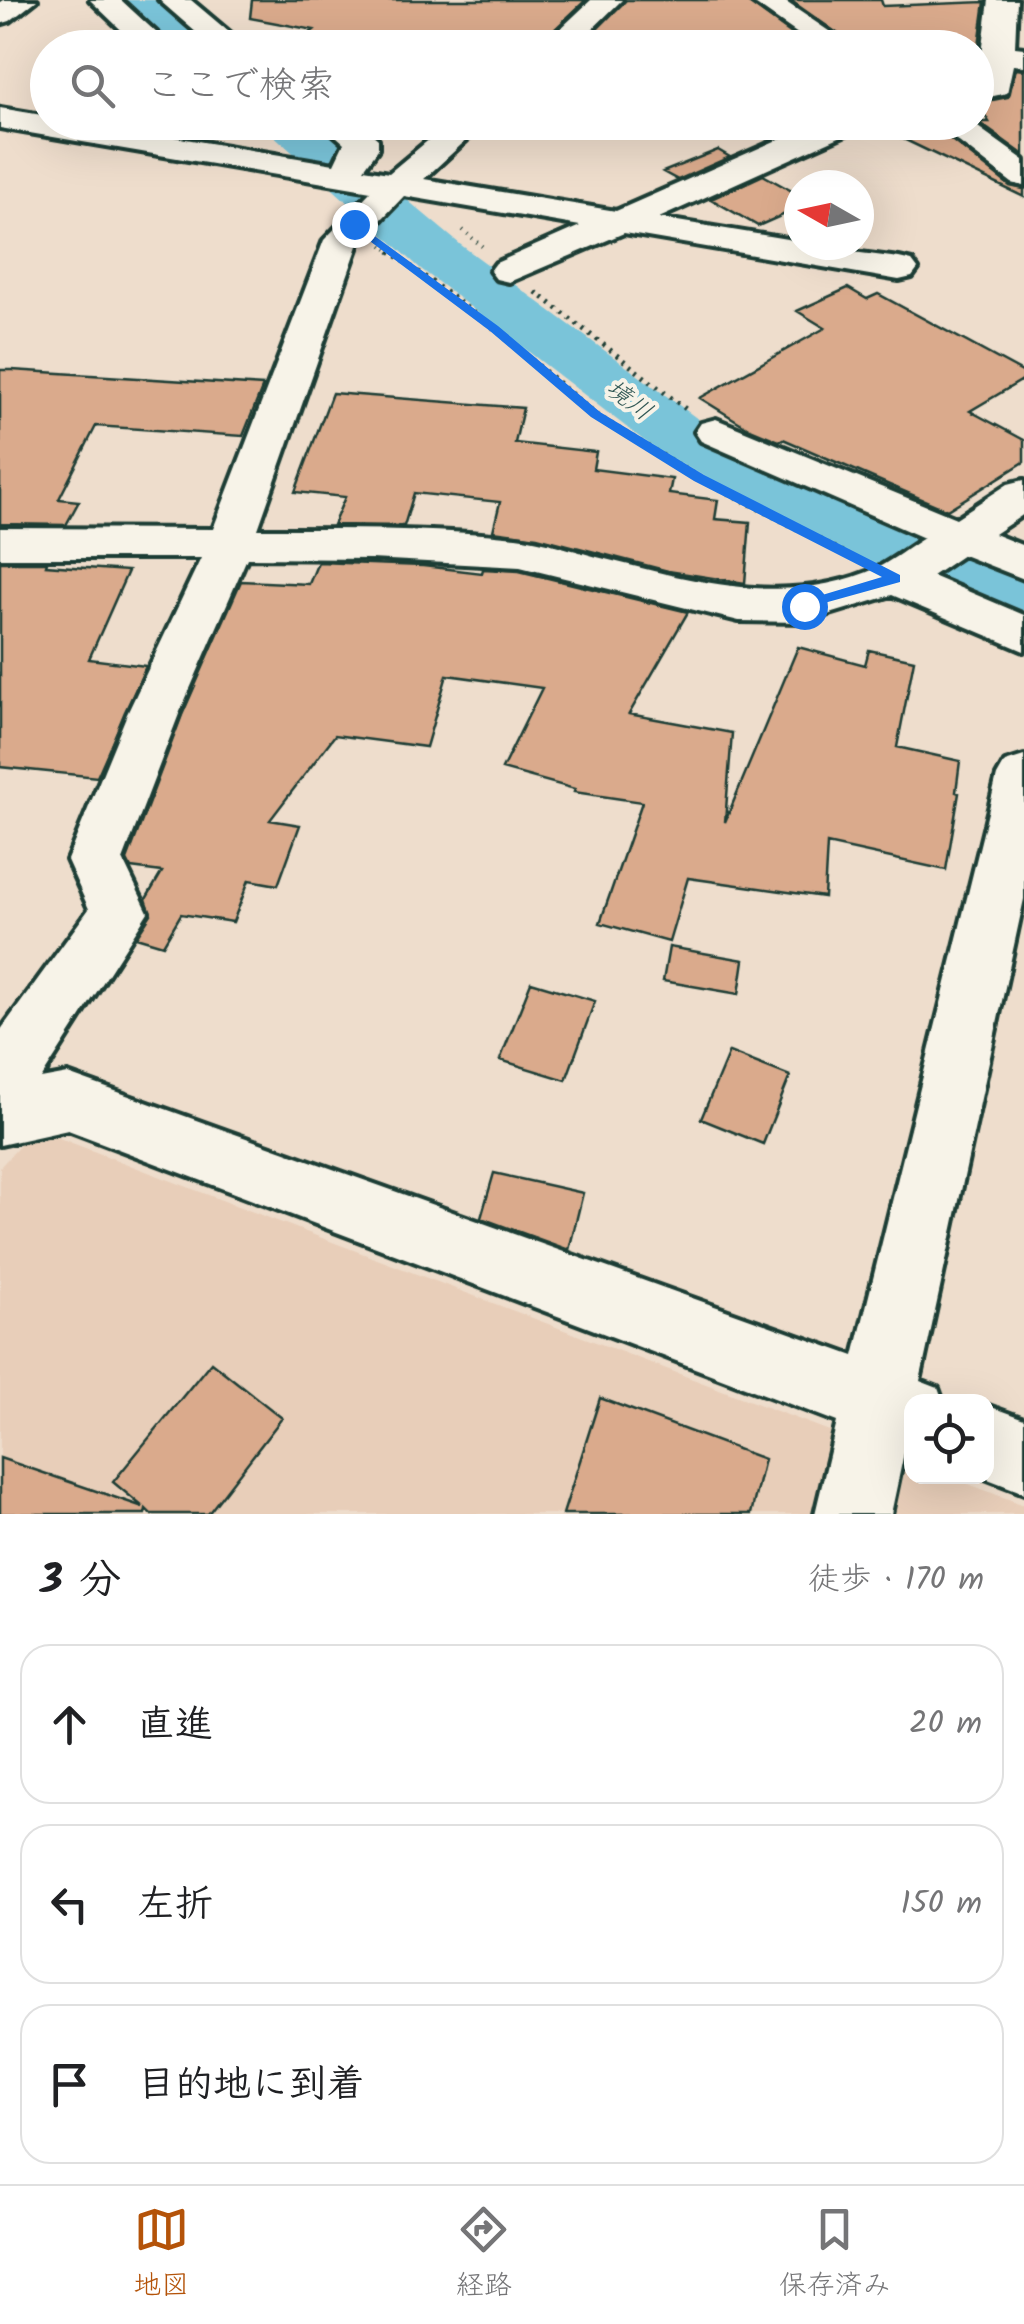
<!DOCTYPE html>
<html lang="ja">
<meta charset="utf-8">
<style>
body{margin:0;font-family:Kalam,"Klee One",sans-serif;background:#f2f2f2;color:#202124}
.controls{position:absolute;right:30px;bottom:30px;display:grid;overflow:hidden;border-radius:20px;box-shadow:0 10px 40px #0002}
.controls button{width:90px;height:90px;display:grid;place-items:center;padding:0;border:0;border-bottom:2px solid #e0e0e0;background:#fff;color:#202124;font:50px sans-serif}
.compass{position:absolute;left:784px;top:170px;width:90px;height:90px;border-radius:50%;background:#fff;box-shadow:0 10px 40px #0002;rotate:279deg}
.stop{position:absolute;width:30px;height:30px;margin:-22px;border:8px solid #1a73e8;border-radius:50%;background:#fff}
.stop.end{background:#1a73e8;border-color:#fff;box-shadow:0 2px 10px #0008}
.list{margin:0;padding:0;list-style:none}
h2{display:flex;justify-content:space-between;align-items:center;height:130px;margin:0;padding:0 40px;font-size:42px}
h2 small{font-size:32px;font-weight:400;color:#757577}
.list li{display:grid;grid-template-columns:65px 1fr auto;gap:30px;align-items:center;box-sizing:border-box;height:160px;margin:0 20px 20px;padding:0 20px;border:2px solid #e0e0e0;border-radius:30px}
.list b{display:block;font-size:38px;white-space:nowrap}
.list em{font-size:32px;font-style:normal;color:#757577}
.icon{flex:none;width:55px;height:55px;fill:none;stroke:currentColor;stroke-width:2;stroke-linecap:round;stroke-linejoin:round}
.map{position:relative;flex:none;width:1024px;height:1514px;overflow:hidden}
.search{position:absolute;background:#fff;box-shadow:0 10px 40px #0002;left:30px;right:30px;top:30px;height:110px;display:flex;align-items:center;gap:25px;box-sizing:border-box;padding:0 35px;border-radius:55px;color:#757577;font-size:38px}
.sheet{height:670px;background:#fff}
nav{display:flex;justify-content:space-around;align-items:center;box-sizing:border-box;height:140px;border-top:2px solid #e0e0e0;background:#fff;font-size:28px;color:#757577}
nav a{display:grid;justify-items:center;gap:5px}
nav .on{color:#b45309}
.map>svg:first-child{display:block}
.built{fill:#e8ceb9}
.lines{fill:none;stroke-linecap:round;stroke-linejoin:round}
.river{fill:#7ac4d9;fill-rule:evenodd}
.building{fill:#daaa8c;stroke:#1f3d34;stroke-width:2.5}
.street-casing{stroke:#1f3d34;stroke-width:8}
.path-far1{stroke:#1f3d34;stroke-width:4;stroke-dasharray:1 5;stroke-linecap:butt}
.path{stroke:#1f3d34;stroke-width:5;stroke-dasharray:2.5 6;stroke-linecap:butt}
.street{fill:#f7f3e8;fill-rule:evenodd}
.route{fill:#1a73e8}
.labels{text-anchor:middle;stroke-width:8;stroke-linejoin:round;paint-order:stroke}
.far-water-label{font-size:25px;font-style:italic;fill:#315855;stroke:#f7f3e8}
</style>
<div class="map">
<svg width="1024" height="1514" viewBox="0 0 1024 1514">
<rect width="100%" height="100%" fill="#edc"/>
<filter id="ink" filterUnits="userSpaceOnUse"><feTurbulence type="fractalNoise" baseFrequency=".01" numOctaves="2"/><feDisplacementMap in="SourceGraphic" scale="20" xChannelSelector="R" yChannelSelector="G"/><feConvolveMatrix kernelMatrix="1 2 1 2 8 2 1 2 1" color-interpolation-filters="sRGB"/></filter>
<g filter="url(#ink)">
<!-- built -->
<path class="built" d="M51 1135 911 1462 912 1476 950 1477 1024 1505V1514H0V1167L24 1141Z"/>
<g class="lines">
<!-- river -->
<path class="river" d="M110 0H159L213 48H162Z
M259 122H314L461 245 706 425 870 509 1024 576V629L998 621 822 541 660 453 421 269Z"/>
</g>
<!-- building -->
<path class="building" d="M252 0H586L535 48H291L314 30 250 18Z
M626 0H745L811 48H707L692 40 671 48H613L590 36Z
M790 0H881L883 6 985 2 976 67V48H858Z
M1016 69 1024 70V155L978 122H989L978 103 1008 97Z
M868 122H929L1010 186 1024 189V197Z
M718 150 730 157 678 180 663 172Z
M763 175 799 195V208L758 226 711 199Z
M848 288 867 299 878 294 1024 373V379L970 411 1024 440V462L947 510 783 439 779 441 750 429 700 398 825 328 797 311Z
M0 370H12L263 386 243 436 96 426 59 499 79 501 66 525 0 524Z
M332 393 523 408 515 443 596 452 593 469 672 479 669 494 718 500 715 519 750 522 745 583 668 571 537 537 493 531 500 502 414 493 404 526 333 525 345 497 295 492Z
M0 562H47L46 565 128 571 89 659 146 666 97 777 0 767Z
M318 562 423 566 482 573 483 569 519 571 688 612 629 714 732 733 725 822 798 647 865 665 869 650 914 660 897 747 960 761 956 792 959 793 946 870 827 844 824 897 688 878 669 942 600 923 642 802 574 792 575 789 502 769 542 688 447 675 426 747 335 735 270 820 300 825 278 885 249 880 233 922 181 914 163 945 136 937 151 914 146 899 162 872 131 868 127 860 182 715 241 581 309 584Z
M669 947 744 960 739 994 663 981Z
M531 982 595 1001 566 1080 500 1060Z
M729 1052 790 1076 763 1144 701 1119Z
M494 1173 583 1193 569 1250 481 1218Z
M211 1362 282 1418 208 1514H151L146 1509 145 1514H0V1458L143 1507 113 1482Z
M600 1398 764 1459 751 1514H563Z"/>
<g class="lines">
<!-- street casing -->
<g class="street-casing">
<path id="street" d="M3 0H37L10 21 0 24V2Z
M90 0H121L173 48H140Z
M159 0H191L248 48H214Z
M591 0H622L573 48H540Z
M749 0H783L854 48H818Z
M989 0H1017L1015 47 1024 48V66L1013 65 1007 93 976 100Z
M0 108 48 116V122H85L334 164 344 143 320 122H358L378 139V149L364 169 389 173 450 122H486L424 179 616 211 818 122H862L857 129 659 218 799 241V245L899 258 912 261 918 269 912 277 899 280 624 233 509 282 496 279 490 271 496 263 580 226 404 196 359 243 258 529C344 529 431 528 516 537 543 540 571 550 597 557 691 580 786 610 879 567 894 559 909 547 924 538L701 441 695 432 701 423 716 419 956 518 1008 484 1024 480V514L994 534 1024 546V579L963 555 932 576 1024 615V651L892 595 804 622 739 621 520 567 371 559 247 558 179 714 123 860 148 912 41 1079 68 1074 854 1356 997 776 1005 762 1024 756V899L920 1381 938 1388 943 1402H912V1450L905 1448 891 1514H815L837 1422 68 1130 0 1145V1031L89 909 67 860 127 714 201 558H0V528L213 529 324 240 371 191 0 128Z
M933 122H971L1024 160V186L1012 183Z
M986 1405 1024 1419V1493L980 1476H986Z"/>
</g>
<!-- path-far1 -->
<path class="path-far1" d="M463 230 484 248
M382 245 394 254"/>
<!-- path -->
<path class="path" d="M390 251 494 328 596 415 699 478 849 555
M536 292 687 410"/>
<!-- street -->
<use href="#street" class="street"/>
</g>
</g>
<!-- route -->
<path class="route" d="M354 221 498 326 600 412 704 475 900 575V582L799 610V602L882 577 694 481 591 417 490 331 351 227Z"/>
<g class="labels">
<!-- far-water labels -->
<g class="far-water-label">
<text transform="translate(630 399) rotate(37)" y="9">境川</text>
</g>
</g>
</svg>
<div class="controls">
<button><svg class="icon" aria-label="locate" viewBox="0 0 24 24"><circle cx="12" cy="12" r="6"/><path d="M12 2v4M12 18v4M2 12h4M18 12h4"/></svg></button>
</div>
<svg class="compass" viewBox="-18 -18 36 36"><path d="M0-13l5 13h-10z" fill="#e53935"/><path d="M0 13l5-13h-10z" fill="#757577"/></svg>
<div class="stop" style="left:804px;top:606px"></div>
<div class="stop end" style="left:354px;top:224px"></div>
<div class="search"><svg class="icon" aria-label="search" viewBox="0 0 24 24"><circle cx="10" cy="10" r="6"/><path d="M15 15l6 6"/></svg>ここで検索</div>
</div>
<section class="sheet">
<h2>3 分<small>徒歩 · 170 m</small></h2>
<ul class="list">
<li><svg class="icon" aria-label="ahead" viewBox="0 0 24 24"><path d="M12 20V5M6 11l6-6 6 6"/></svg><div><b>直進</b></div><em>20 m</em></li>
<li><svg class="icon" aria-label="left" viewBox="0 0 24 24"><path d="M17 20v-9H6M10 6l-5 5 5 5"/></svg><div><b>左折</b></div><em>150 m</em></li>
<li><svg class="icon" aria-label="arrive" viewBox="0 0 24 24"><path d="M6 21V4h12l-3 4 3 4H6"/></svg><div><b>目的地に到着</b></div></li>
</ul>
</section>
<nav>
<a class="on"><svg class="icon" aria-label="map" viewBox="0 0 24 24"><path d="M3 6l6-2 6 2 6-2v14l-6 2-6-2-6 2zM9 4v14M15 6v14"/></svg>地図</a>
<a><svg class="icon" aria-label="directions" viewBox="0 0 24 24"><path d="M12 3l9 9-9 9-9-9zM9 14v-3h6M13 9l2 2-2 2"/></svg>経路</a>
<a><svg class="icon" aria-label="saved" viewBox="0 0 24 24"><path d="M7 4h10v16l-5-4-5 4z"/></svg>保存済み</a>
</nav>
